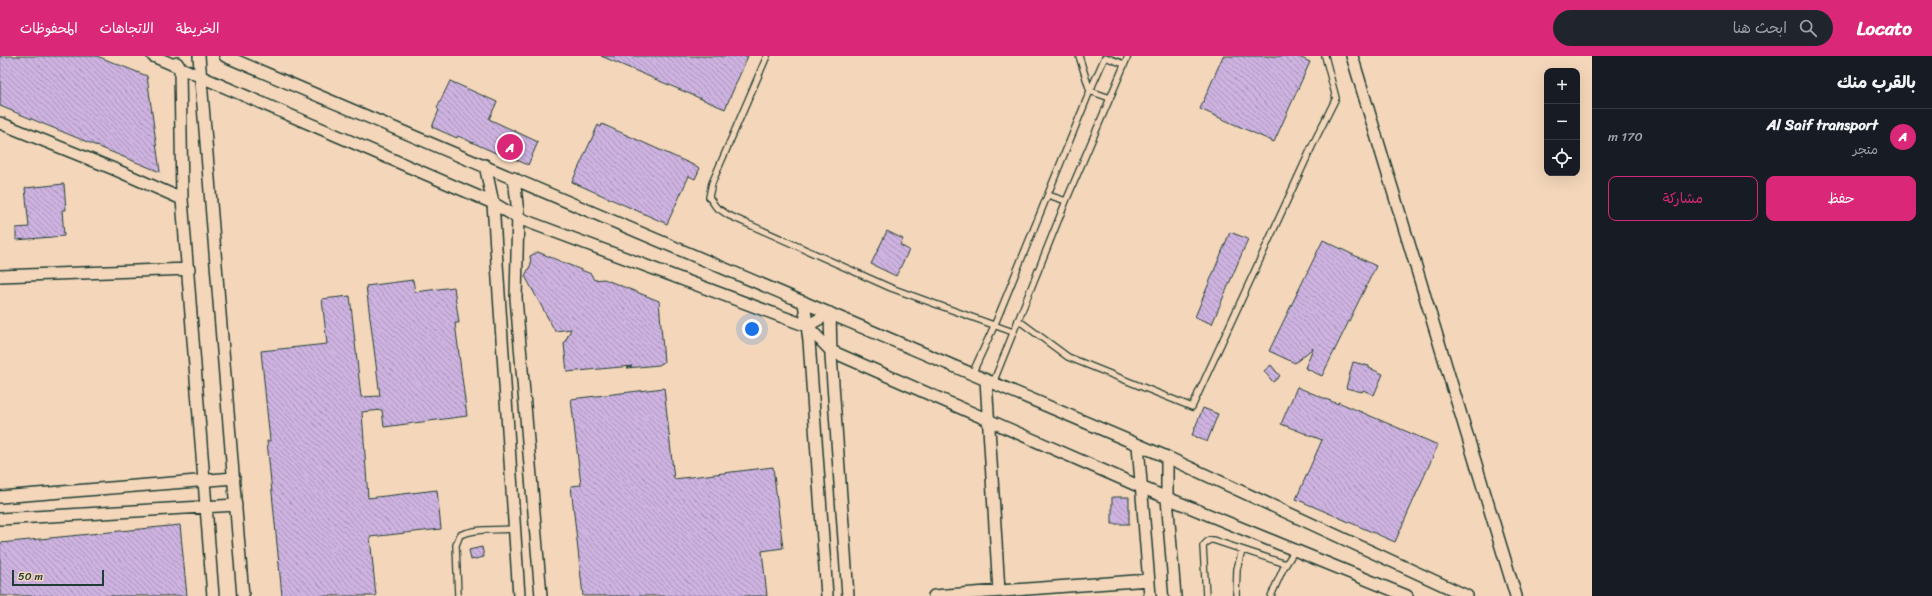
<!DOCTYPE html>
<html lang="ar">
<meta charset="utf-8">
<style>
body{margin:0;font-family:Sriracha,"Playpen Sans Arabic",sans-serif;background:#20242c;color:#f1f3f6;direction:rtl}
.controls{position:absolute;right:12px;top:12px;display:grid;overflow:hidden;border-radius:8px;box-shadow:0 4px 16px #0002}
.controls button{width:36px;height:36px;display:grid;place-items:center;padding:0;border:0;border-bottom:1px solid #363941;background:#171b24;color:#f1f3f6;font:20px sans-serif}
.scale{position:absolute;left:12px;bottom:10px;width:92px;box-sizing:border-box;padding-left:4px;border:2px solid #1f3d34;border-top:0;font-size:11px;line-height:14px;white-space:nowrap;color:#1f3d34;-webkit-text-stroke:3px #f4d7ba;paint-order:stroke}
.you{position:absolute;left:752px;top:273px;width:14px;height:14px;margin:-10px;border:3px solid #fff;border-radius:50%;background:#1a73e8;box-shadow:0 0 0 6px #1a73e833}
.badge{display:grid;place-items:center;width:26px;height:26px;border-radius:50%;background:#db2777;color:#fff;font-size:13px;font-weight:700}
.pin{position:absolute;translate:-50% -50%;border:2px solid #fff;box-shadow:0 1px 4px #0006}
.list{margin:0;padding:0;list-style:none}
h2{display:flex;justify-content:space-between;align-items:center;height:52px;margin:0;padding:0 16px;font-size:17px}
h2 small{font-size:13px;font-weight:400;color:#9ea1a6}
.list li{display:grid;grid-template-columns:26px 1fr auto;gap:12px;align-items:center;box-sizing:border-box;height:56px;padding:0 16px;border-top:1px solid #363941}
.list b{display:block;font-size:15px;white-space:nowrap}
.list p{margin:0;font-size:13px;white-space:nowrap;color:#9ea1a6}
.list em{font-size:13px;font-style:normal;color:#9ea1a6}
.actions{display:flex;gap:8px;padding:12px 16px}
.actions a{flex:1;padding:9px 0;border:1px solid #db2777;border-radius:8px;text-align:center;font-size:14px;color:#db2777}
.actions .main{background:#db2777;color:#fff}
.icon{flex:none;width:22px;height:22px;fill:none;stroke:currentColor;stroke-width:2;stroke-linecap:round;stroke-linejoin:round}
.map{position:relative;flex:none;width:1592px;height:540px;overflow:hidden;direction:ltr}
header{display:flex;align-items:center;gap:24px;box-sizing:border-box;height:56px;padding:0 20px;background:#db2777;color:#fff}
header strong{font-size:19px}
nav{display:flex;gap:22px;margin-inline-start:auto;font-size:14px}
.search{width:280px;height:36px;background:#20242c;display:flex;align-items:center;gap:10px;box-sizing:border-box;padding:0 14px;border-radius:22px;color:#9ea1a6;font-size:15px}
main{display:flex}
aside{flex:1;background:#171b24}
.map>svg:first-child{display:block}
.building{fill:url(#building-back-hatch);stroke:#1f3d34}
.lines{fill:none;stroke-linecap:round;stroke-linejoin:round}
.lane-casing{stroke:#1f3d34;stroke-width:8}
.street-casing{stroke:#1f3d34;stroke-width:14}
.lane{stroke:#f4d7ba;stroke-width:5.5}
.street{stroke:#f4d7ba;stroke-width:11}
</style>
<header>
<strong>Locato</strong>
<div class="search"><svg class="icon" aria-label="search" viewBox="0 0 24 24"><circle cx="10" cy="10" r="6"/><path d="M15 15l6 6"/></svg>ابحث هنا</div>
<nav><a>الخريطة</a><a>الاتجاهات</a><a>المحفوظات</a></nav>
</header>
<main>
<aside>
<h2>بالقرب منك<small></small></h2>
<ul class="list">
<li><span class="badge">A</span><div><b>Al Saif transport</b><p>متجر</p></div><em>170 m</em></li>
</ul>
<div class="actions"><a class="main">حفظ</a><a>مشاركة</a></div>
</aside>
<div class="map">
<svg width="1592" height="540" viewBox="0 0 1592 540">
<defs>
<pattern id="building-back-hatch" width="6" height="6" patternUnits="userSpaceOnUse"><rect width="6" height="6" fill="#ceb3e1"/><path d="M-1 5l2 2M0 0l6 6M5-1l2 2" fill="none" stroke="#a793b7"/></pattern>
</defs>
<rect width="100%" height="100%" fill="#f4d7ba"/>
<filter id="ink" filterUnits="userSpaceOnUse"><feTurbulence type="fractalNoise" baseFrequency=".025" numOctaves="2"/><feDisplacementMap in="SourceGraphic" scale="8" xChannelSelector="R" yChannelSelector="G"/><feConvolveMatrix kernelMatrix="1 2 1 2 8 2 1 2 1" color-interpolation-filters="sRGB"/></filter>
<g filter="url(#ink)">
<!-- building -->
<path class="building" d="M0 0H97L147 20 160 116 0 50Z
M601 0H748L725 53Z
M1223 0H1297L1310 6 1274 86 1200 53Z
M450 25 497 46 489 63 538 86 528 109 499 96 498 98 458 80 457 82 432 71 439 54 437 52Z
M602 68 700 112 695 123 689 120 667 168 572 126 598 69 601 71Z
M64 128 66 154H62L64 180 16 184V172L29 171 25 132Z
M887 175 903 183 900 189 909 194 896 220 871 208Z
M1230 176 1248 183 1212 268 1195 261Z
M1323 184 1376 210 1322 320 1305 312 1313 292 1295 307 1269 295Z
M538 196 591 218 594 224 604 223 659 245 664 306 659 309 627 312 632 310 567 316 564 288 571 273 555 275 525 220 531 208 530 200Z
M413 224 415 236 454 231 459 267H455L467 360 384 371 382 354 362 356 368 442 437 434 441 473 370 481 376 540H282L267 385H270L261 295 327 288 322 243 350 240 361 341 380 340 366 230Z
M1353 306 1369 310V312L1383 318 1374 339 1363 334 1362 336 1346 332Z
M1271 309 1280 320 1273 326 1264 315Z
M1297 331 1338 348V346L1438 389 1395 486 1296 443 1322 384 1281 368Z
M664 332 674 423 773 411 783 492 762 495 767 540H583L571 430 581 429 571 343Z
M1203 352 1218 358 1207 386 1192 379Z
M1112 441H1129V468H1112Z
M180 469 187 540H0V487Z
M482 491 484 501 471 504 469 494Z"/>
<g class="lines">
<!-- lane casing -->
<g class="lane-casing">
<path id="lane" d="M767 0 712 127 709 141 716 151 728 159 891 232 1013 276
M1110 42 1090 35 1105 1 1124 8
M1048 139 1066 145
M1018 264 1068 301 1192 351 1315 84 1336 42 1325 0
M972 318 995 268 1090 35 1079 0
M993 327 1066 145 1128 0
M458 540 456 489 460 479C477 472 497 474 515 473
M1206 540 1203 490 1209 484H1213L1286 508
M1236 540 1237 513 1242 494
M1271 540 1283 513 1295 494"/>
</g>
<!-- street casing -->
<g class="street-casing">
<path id="street" d="M153 0 493 147 518 162 807 270 831 295 1143 432 1407 540
M199 0 243 540
M225 0 1167 401 1467 540
M1352 0 1516 540
M177 7 180 12 182 143 213 540
M0 67 114 113 182 143
M485 109 493 147 519 540
M514 122 518 157 516 242 541 540
M0 220 189 213
M804 246 809 285 827 540
M807 270 830 257 831 300 848 540
M986 324 999 535
M1138 389 1150 540
M1167 401V442L1175 540
M0 441 234 422
M0 463 236 449
M934 540 1149 524"/>
</g>
<!-- lane -->
<use href="#lane" class="lane"/>
<!-- street -->
<use href="#street" class="street"/>
</g>
</g>
</svg>
<div class="controls">
<button>+</button>
<button>−</button>
<button><svg class="icon" aria-label="locate" viewBox="0 0 24 24"><circle cx="12" cy="12" r="6"/><path d="M12 2v4M12 18v4M2 12h4M18 12h4"/></svg></button>
</div>
<div class="scale">50 m</div>
<div class="you"></div>
<div class="pin badge" style="left:510px;top:91px">A</div>
</div>
</main>
